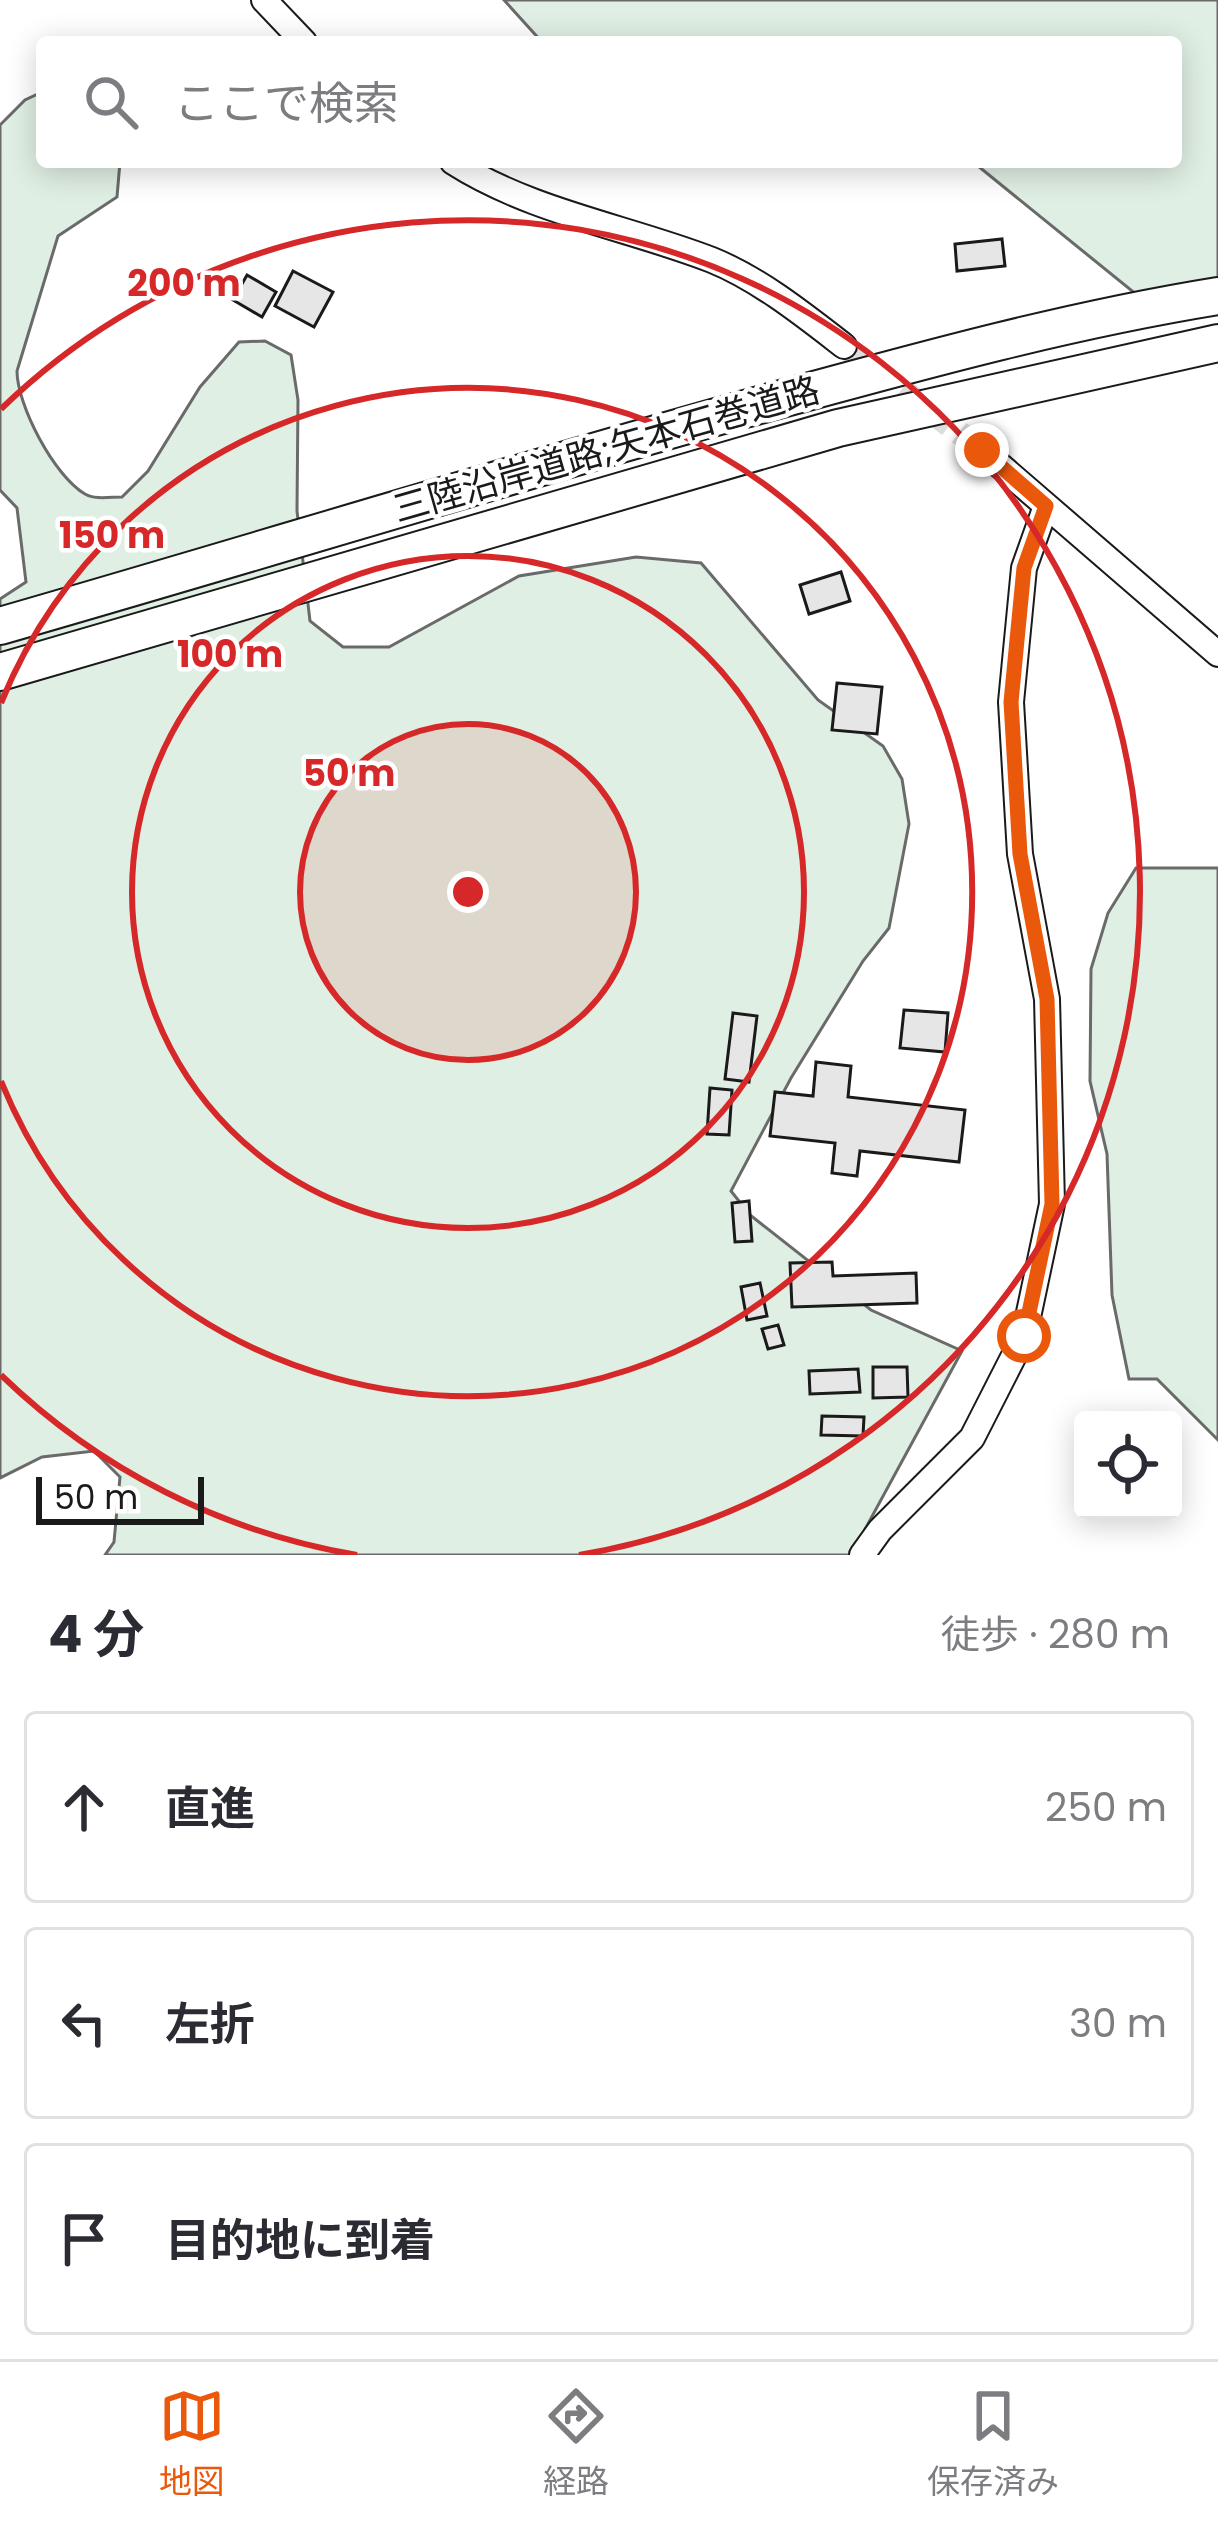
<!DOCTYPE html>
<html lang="ja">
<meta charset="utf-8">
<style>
body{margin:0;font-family:Poppins,"Noto Sans JP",sans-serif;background:#f2f2f3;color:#2b2b33}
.controls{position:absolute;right:36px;bottom:36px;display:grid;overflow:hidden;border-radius:12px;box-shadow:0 6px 30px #0003}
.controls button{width:108px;height:108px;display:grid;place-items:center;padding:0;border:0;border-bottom:3px solid #e1e1e2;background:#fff;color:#2b2b33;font:60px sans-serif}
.scale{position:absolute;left:36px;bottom:30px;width:168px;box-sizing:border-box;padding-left:12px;border:6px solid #1a1a1a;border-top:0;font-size:33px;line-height:42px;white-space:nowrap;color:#1a1a1a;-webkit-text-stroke:9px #fff;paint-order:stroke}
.stop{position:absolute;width:36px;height:36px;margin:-27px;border:9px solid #ea580c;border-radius:50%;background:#fff}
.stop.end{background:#ea580c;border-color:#fff;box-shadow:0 3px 12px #0008}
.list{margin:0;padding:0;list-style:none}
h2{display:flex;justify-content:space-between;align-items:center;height:156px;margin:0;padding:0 48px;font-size:51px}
h2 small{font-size:39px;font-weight:400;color:#7c7c81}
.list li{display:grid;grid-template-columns:78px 1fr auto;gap:36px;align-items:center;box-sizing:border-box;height:192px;margin:0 24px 24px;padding:0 24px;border:3px solid #e1e1e2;border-radius:12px}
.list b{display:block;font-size:45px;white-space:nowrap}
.list em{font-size:39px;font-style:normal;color:#7c7c81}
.icon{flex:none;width:66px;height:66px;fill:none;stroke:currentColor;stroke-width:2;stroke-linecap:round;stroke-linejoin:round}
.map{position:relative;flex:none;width:1218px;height:1555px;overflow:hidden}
.search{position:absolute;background:#fff;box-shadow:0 6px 30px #0003;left:36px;right:36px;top:36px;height:132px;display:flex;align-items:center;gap:30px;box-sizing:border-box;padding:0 42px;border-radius:12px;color:#7c7c81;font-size:45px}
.sheet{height:804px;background:#fff}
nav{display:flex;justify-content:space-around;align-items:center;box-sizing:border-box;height:168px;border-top:3px solid #e1e1e2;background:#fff;font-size:33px;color:#7c7c81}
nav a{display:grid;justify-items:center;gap:6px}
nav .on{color:#ea580c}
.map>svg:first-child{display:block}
.green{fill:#e0efe3;stroke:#6a6a6a;stroke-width:3}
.building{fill:#e6e6e6;stroke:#1a1a1a;stroke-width:3}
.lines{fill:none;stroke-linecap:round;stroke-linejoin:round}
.minor-tunnel{stroke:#ddd;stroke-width:24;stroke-dasharray:24 12;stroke-linecap:butt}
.minor-casing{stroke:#1a1a1a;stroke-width:28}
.highway-casing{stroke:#1a1a1a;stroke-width:40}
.minor{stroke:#fff;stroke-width:24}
.highway{stroke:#fff;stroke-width:36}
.route{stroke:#ea580c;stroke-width:15}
.ring{fill:none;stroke:#d62828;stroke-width:6}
.labels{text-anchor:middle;stroke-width:9;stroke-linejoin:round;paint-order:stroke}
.street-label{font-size:36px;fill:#1a1a1a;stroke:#fff}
.centre{fill:#d62828;stroke:#fff;stroke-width:6}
.ring-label{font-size:36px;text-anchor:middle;font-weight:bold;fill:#d62828;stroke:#fff;stroke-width:9;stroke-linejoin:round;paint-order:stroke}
</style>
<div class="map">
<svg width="1218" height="1555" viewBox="0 0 1218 1555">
<rect width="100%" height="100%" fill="#fff"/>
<!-- green -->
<path class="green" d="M504 0H1218V281L1158 312 973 162H1176V42H542Z
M42 92V162H120L117 197 58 236 17 371C17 405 54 476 85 494 95 500 110 497 122 497L148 471 200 387 239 342 265 341 291 355 298 400 297 511 310 621 343 647H389L519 576 636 557 701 563 818 700 883 746 902 779 909 824 889 928 863 961 791 1078 731 1191 750 1215 871 1310 962 1351 851 1555H105L114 1542 120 1477 94 1451 42 1457 0 1478V599L26 582 17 508 0 490V125L25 100Z
M1136 868H1218V1440L1157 1379H1129L1112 1295 1107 1154 1090 1081 1091 969 1108 913Z"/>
<!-- building -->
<path class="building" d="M1002 239 1005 266 957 271 955 244Z
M293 271 333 292 314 327 275 306Z
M247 275 276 292 262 317 233 300Z
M841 572 850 601 809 614 800 585Z
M837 683 882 687 877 734 832 730Z
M904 1010 948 1013 945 1052 900 1048Z
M733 1013 757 1016 749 1082 725 1079Z
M816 1062 851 1066 848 1097 965 1110 959 1162 860 1151 857 1176 832 1173 835 1143 770 1136 775 1092 813 1096Z
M710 1088 732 1090 729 1135 707 1134Z
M749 1201 752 1241 735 1242 732 1203Z
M832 1262 833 1276 916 1273 917 1303 792 1307 790 1263Z
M760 1283 767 1316 747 1320 741 1287Z
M778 1325 784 1345 768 1349 762 1329Z
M873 1367H907L908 1397 873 1398Z
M858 1369 860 1392 810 1394 809 1371Z
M822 1416 864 1417 863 1436 821 1435Z"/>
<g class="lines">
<!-- minor-tunnel -->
<path class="minor-tunnel" d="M844 346 982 450"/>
<!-- minor casing -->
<g class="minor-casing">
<path id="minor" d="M264 0 304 42
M453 162C531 212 627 227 712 260 759 279 804 315 844 346
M982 450 1218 654
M862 1555 880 1530 972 1438 1024 1336 1052 1204 1047 999 1020 854 1011 702 1024 568 1046 506"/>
</g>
<!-- highway casing -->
<g class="highway-casing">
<path id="highway" d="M0 626C247 555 493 479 741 410 899 367 1057 322 1218 296
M0 672 838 428 1218 343"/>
</g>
<!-- minor -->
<use href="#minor" class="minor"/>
<!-- highway -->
<use href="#highway" class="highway"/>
</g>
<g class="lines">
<!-- route -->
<path class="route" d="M982 450 1046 506 1024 568 1011 702 1020 854 1047 999 1052 1204 1024 1336"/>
</g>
<!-- distance rings -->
<circle cx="468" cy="892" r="168" fill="#d62828" fill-opacity=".12"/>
<g class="ring">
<circle cx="468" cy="892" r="168"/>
<circle cx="468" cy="892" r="336"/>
<path d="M1 703A504 504 0 1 1 1 1081"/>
<path d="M357 1555A672 672 0 0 1 1 1375M1 409A672 672 0 1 1 579 1555"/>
</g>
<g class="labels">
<!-- street labels -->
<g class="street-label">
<text transform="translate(606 449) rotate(-16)" y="13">三陸沿岸道路;矢本石巻道路</text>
</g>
</g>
<circle cx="468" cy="892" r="18" class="centre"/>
<g class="ring-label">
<text x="184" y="296">200 m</text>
<text x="112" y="548">150 m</text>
<text x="230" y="667">100 m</text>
<text x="349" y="786">50 m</text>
</g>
</svg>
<div class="controls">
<button><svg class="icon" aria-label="locate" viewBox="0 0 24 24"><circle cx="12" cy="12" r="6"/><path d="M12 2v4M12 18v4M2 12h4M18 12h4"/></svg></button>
</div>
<div class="scale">50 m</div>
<div class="stop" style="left:1024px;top:1336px"></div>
<div class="stop end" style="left:982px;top:450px"></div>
<div class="search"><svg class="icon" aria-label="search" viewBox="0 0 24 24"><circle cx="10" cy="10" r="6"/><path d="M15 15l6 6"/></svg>ここで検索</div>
</div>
<section class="sheet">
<h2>4 分<small>徒歩 · 280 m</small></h2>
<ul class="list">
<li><svg class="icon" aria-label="ahead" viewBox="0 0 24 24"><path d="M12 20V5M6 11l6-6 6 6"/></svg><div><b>直進</b></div><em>250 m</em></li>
<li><svg class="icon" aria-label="left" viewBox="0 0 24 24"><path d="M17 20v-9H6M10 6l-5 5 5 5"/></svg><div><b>左折</b></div><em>30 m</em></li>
<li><svg class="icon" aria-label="arrive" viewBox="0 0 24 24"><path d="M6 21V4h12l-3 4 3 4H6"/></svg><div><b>目的地に到着</b></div></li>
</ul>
</section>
<nav>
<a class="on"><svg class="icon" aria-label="map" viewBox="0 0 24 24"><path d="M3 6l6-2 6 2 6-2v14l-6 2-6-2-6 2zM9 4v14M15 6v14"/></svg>地図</a>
<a><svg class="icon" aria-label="directions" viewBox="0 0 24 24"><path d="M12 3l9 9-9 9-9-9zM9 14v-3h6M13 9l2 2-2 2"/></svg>経路</a>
<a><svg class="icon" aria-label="saved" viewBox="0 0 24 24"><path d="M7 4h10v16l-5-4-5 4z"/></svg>保存済み</a>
</nav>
